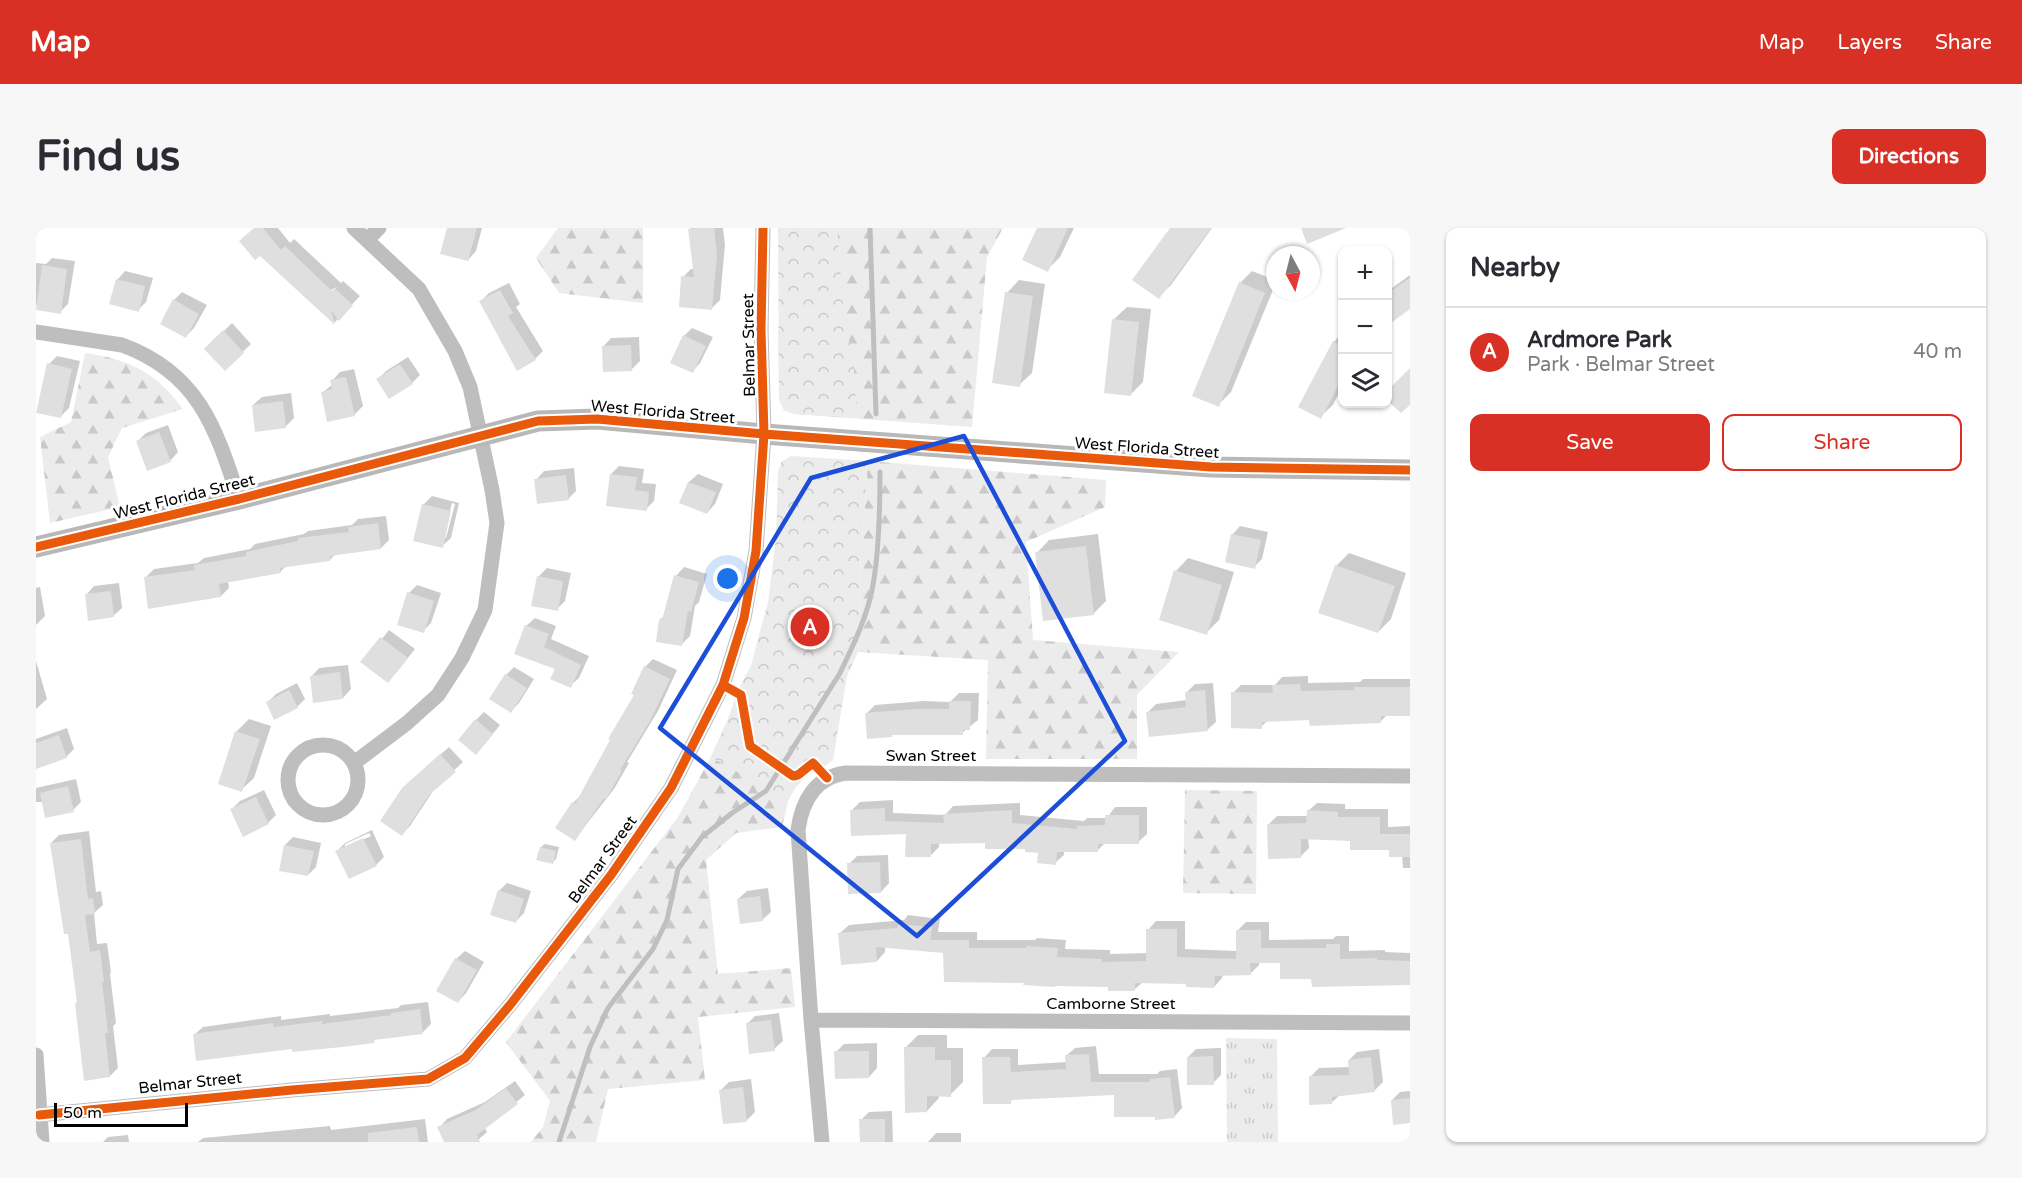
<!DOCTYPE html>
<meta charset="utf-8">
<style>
body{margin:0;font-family:"Varela Round",sans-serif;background:#f7f7f7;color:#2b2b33}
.controls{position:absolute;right:18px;top:18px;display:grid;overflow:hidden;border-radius:12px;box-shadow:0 2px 4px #0004}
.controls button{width:54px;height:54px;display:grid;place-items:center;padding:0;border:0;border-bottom:2px solid #e1e1e2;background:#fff;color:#2b2b33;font:30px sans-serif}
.compass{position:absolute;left:1230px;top:18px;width:54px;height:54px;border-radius:50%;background:#fff;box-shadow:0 2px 4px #0004;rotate:173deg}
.scale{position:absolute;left:18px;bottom:15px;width:134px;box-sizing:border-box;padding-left:6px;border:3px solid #000;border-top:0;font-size:16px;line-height:21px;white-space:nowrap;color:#000;-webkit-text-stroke:4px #fff;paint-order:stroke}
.you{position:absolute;left:692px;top:351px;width:21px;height:21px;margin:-15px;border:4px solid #fff;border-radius:50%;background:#1a73e8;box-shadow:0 0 0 9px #1a73e833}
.badge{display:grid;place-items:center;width:39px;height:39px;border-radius:50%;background:#d93025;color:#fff;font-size:20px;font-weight:700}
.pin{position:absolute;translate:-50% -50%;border:3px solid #fff;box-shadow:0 2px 6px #0006}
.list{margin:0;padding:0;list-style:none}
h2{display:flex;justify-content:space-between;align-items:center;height:78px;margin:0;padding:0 24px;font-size:26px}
h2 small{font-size:20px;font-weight:400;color:#7c7c81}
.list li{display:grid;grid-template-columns:39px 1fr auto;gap:18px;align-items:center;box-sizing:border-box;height:90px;padding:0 24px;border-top:2px solid #e1e1e2}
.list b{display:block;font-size:22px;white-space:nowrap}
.list p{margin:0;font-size:20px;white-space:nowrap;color:#7c7c81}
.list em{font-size:20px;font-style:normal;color:#7c7c81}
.actions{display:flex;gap:12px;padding:18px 24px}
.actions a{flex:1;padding:14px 0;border:2px solid #d93025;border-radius:12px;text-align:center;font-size:21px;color:#d93025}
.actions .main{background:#d93025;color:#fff}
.icon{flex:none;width:33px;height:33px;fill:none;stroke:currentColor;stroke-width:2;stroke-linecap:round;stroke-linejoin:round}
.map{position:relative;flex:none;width:1374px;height:914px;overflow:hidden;border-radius:12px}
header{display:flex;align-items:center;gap:36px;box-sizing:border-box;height:84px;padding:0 30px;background:#d93025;color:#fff}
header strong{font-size:28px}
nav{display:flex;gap:33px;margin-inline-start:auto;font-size:21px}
.intro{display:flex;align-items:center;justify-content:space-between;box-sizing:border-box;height:144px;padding:0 36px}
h1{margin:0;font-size:42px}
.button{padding:15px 27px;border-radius:12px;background:#d93025;color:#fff;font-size:21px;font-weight:700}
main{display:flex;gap:36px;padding:0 36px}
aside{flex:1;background:#fff;border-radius:12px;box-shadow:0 2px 4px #0004}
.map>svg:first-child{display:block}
.grass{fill:url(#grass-tufts)}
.forest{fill:url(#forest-firs)}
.park{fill:url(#park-crowns)}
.shadow{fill:#0003;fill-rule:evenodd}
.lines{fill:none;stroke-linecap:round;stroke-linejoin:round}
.stream{stroke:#bfbfbf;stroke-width:5}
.building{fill:#dfdfdf}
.street{stroke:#bebebe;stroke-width:15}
.secondary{stroke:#b8b8b8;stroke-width:21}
.cycleway-casing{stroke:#fff;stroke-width:13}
.cycleway{stroke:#e8590c;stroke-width:9}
.marked{fill:none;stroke:#1d4ed8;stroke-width:4.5;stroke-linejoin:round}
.labels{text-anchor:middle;stroke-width:6;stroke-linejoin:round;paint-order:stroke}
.street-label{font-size:16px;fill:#000;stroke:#fff}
</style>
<header>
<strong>Map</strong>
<nav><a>Map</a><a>Layers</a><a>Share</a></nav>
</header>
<div class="intro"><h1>Find us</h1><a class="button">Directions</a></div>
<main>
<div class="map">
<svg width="1374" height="914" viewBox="0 0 1374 914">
<defs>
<pattern id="grass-tufts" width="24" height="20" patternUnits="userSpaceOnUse" patternTransform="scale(1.5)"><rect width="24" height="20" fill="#ececec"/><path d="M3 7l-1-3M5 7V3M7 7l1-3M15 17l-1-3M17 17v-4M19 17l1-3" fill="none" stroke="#c9c9c9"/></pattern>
<pattern id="forest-firs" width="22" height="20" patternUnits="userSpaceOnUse" patternTransform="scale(1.5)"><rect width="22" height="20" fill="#ececec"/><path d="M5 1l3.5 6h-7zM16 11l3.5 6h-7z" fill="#c9c9c9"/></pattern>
<pattern id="park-crowns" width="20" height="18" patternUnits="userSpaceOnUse" patternTransform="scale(1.5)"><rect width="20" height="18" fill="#ececec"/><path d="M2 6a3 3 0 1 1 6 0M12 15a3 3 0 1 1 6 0" fill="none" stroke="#c9c9c9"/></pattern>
</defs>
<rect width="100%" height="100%" fill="#fff"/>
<!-- grass -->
<path class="grass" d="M1190 810 1241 811 1242 914H1191Z"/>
<!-- forest -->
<path class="forest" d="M522 0H607V75L523 65 500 30Z
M801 0H967L951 29 936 199 758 186 748 182 743 172 742 103 806 76Z
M49 125C93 131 121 145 147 181L86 200 72 229 84 279 14 295 4 209 35 194Z
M832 233 1070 252 1069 279 990 314 997 412 1143 424 1101 467V531H950L952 432 822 424 825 327Z
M692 491 759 560 752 573 746 599 700 605 670 632 682 746 755 740 759 779 662 789 669 852 572 861 560 914H495L507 899 514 873 470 814 642 589 675 529Z
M1149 562 1221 563 1220 666 1147 665Z"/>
<!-- park -->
<path class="park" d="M742 0H801L807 76 818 143 821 190 758 186 748 182 743 172Z
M755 228 832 233 825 327 822 424 811 448 797 532 784 542 772 547 759 560 752 573 675 529 692 491 701 464 715 437 732 374 740 310 742 243 746 233Z"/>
<!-- shadow -->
<path class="shadow" d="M219 0H242L254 15 258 11 305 55 307 53 324 68 299 94 224 26ZM301 59 291 70 290 64Z
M412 0H446L440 23 432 32Z
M655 0H687L689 17 684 72 676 80 647 49 655 41H658L653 2Z
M1003 0H1038L1024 29 1011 42Z
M1136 0H1176L1135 57 1122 69Z
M16 30 39 33 32 76 24 84 0 77V35L10 36Z
M89 43 117 50 110 74 102 82 81 52Z
M1216 43 1239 52V57L1195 164 1182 177 1204 55Z
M1374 47V80L1352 95V63Z
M983 52 1009 56 996 145 983 157 971 65Z
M473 55 484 76 480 79 507 123 499 131 445 73 453 65Z
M146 64 171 77 158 100 150 108 138 72Z
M1091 79 1115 81 1107 154 1094 167 1078 91Z
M196 95 215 116 189 141 170 121Z
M656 100 677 109 664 135 656 144 648 108Z
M1306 105V159L1297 177 1284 189 1298 114Z
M603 109 604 133 596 141 567 119 575 110Z
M21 128 44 133 33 180 24 189 13 136Z
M372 129 384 147 376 155 342 151 350 143Z
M318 141 327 178 319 186 286 165 297 156 296 153 304 144Z
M255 165 258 190 249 199 217 177 226 169Z
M132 197 142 224 134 233 102 213 110 205Z
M583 238 608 241 606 255 620 256 618 273 610 281 575 246Z
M538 240 540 263 532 271 500 252 508 243Z
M662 246 687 256 679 276 671 285 645 275 653 254Z
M396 268 423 275 415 310 406 318 387 277ZM416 275 419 276 410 310H407Z
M350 288 353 312 345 320 300 325 294 332 251 337 245 343 192 353 193 360 185 368 110 349 118 341 162 335 168 330 214 321 219 316 268 306 272 303 316 297 322 291Z
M1204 298 1232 304 1226 331 1218 339 1196 307Z
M1062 306 1070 373 1057 386 1001 325 1013 312Z
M1313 325 1370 345 1355 391 1342 404 1300 338Z
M1152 330 1198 344 1183 392 1170 405 1140 343Z
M648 339 671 346 663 374 659 378 654 408 646 416 624 392 628 388 640 348Z
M511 340 535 345 529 373 521 381 502 349Z
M83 355 86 380 77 388 50 367 58 358Z
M381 357 405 365 395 395 387 403 373 365Z
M4 359 9 388 0 397V360Z
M499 390 520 398 515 411 553 428 543 450 534 458 490 398Z
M353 402 379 421 360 445 327 434Z
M617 431 641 442 622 483 591 534 593 535 578 561 539 611 537 575 545 567 600 467 609 439Z
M0 433 11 471 0 481Z
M312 437 315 461 307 470 275 449 283 440Z
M478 439 498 451 483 475 475 483 470 447Z
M1272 448V455L1324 454 1327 451H1374V487H1351L1344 494 1275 490 1232 492 1225 499 1197 465 1205 457H1239L1246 449Z
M261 455 269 471 261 479 232 474 240 466Z
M1177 455 1180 494 1171 502 1112 484 1120 476 1151 472V464L1159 456Z
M923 465H943L942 492 926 505 831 485 839 477 888 473 914 474Z
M448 484 464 497 448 517 440 492Z
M213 491 235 498 218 550 205 562 184 555 201 503Z
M31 500 38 521 30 529 0 539V511Z
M413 519 427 534 399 560 374 598 366 606 376 552Z
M40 551 45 574 37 582 8 574H0V560Z
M228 562 240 587 232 595 196 581 204 573Z
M857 572V585L909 587 917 578 984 575V587L1048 593 1051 590H1071L1079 579H1111V606L1102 614H1070L1062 622 1028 623V627L1019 635 1003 623 951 613 903 615V619L894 628 871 605 816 582 824 574Z
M1281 575 1309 576V581H1352V599L1374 598V640H1367L1366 627 1354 621 1315 611 1272 610 1273 620 1264 629 1232 597 1241 588H1272V583Z
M336 602 348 629 340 637 301 623 309 615ZM333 605 335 608 309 620V616Z
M53 603 60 664 65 663 67 677 58 685 61 716 71 715 75 744 74 746 80 795 77 798 82 840 74 848 43 773 33 704 15 615 23 607Z
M257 609 285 615 280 639 272 647 249 617Z
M509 616 523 619 520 631 516 635 505 619Z
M852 627 853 655 845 664 813 636 821 628Z
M471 655 495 663 488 685 480 693 463 663Z
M732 660 735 684 726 692 702 671 711 663Z
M872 687 904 691 902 704H941V712H999L1001 710 1030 712 1029 721 1074 722V726L1111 725 1112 702 1120 693H1149V721L1202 723 1201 703 1210 694H1233V712L1297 711 1300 708H1313V723L1349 722V724L1374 725V756L1277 750 1245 734H1223V737L1214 746H1187L1186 750 1178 759 1152 754H1107L1099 761 1074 758 989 753 909 724 849 718V724L841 733 804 705 813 697 868 692Z
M429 723 448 734 430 765 422 774 420 731Z
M392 774 395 796 387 804 341 810 337 814 257 819 158 807 167 799 245 788V792L294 786V788L362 780 365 777Z
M743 785 747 813 738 821 711 796 719 788Z
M882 807H911V820H927V854L914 867H903V870L891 883 869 820Z
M841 815V840L833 849 800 824 808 816Z
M1060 818 1063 846H1121L1124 843 1141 841 1146 880 1138 889 1120 888 1079 866 978 870 974 874 948 830 956 821H982V837L1031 834 1030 828 1039 820Z
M1185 820V847L1177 855 1152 829 1160 821Z
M1343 821 1347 854 1339 862 1304 867 1295 875 1274 849 1283 840 1314 839 1313 832 1321 824Z
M715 851 719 884 711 892 685 862 693 854Z
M479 853 489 867 449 900 451 904 442 912 438 914H410L403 900 411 891 449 874Z
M1374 863V894L1356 872 1364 864Z
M856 883 857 914H825V892L833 884Z
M389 891 392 914H162L167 910 294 898 295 902Z
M900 905H925V914H892Z
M92 907 93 914H67L72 909Z"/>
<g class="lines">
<!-- stream -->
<path class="stream" d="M834 0 840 186
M523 914 554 819 572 780 617 721 631 692 642 641 666 609 696 585 730 563 804 445C817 418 832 387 837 357 843 323 844 279 844 244"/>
</g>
<!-- building -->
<path class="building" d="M218 0H227L245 22 249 18 296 63 298 60 317 77 303 93 295 82 299 97 224 28 219 32 203 13Z
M411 0H441L432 33 404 26Z
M662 0H678L681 26 676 82 643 79 645 48 658 49 652 1Z
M1001 0H1032L1012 44 986 32Z
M1134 0H1175L1123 71 1096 52Z
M1265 0H1310L1271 16Z
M6 37 31 41 25 86 0 82Z
M1374 50V81L1352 97V65Z
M80 51 109 58 103 84 73 76Z
M1203 54 1229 65 1183 179 1156 168Z
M464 62 477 85 472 88 500 132 481 143 443 73Z
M969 64 997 68 984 159 956 155Z
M137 71 163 86 150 110 124 96Z
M1076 91 1103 94 1095 168 1068 165Z
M187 102 208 125 189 143 168 121Z
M647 107 670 118 657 145 634 135Z
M1297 113 1306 118V150L1285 191 1262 179Z
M595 117 596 143 567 144 566 118Z
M11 135 36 141 25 190 0 185Z
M364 136 377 156 353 171 340 151Z
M1374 140V177L1365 185 1352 173V162Z
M310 149 319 188 291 194 285 164 296 161 294 152Z
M247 173 250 200 219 204 216 177Z
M123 204 135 234 111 243 100 213Z
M574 246 601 249 599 262 613 264 611 283 570 278Z
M530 247 533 272 501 276 498 251Z
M652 254 680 264 671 286 643 275Z
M386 276 415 283 407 320 377 313Z
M342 295 345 321 294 328V333L244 340 245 345 183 356 185 369 112 381 108 349 159 342 158 337 210 328V324L262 313V310L313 304 312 299Z
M1195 306 1225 312 1219 341 1189 334Z
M1050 318 1058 387 1007 393 999 324Z
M1299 337 1359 358 1342 405 1282 385Z
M1138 342 1186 357 1171 407 1123 392Z
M638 347 663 354 655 384 652 383 646 418 620 414 623 391 626 392Z
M501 348 527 353 522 383 495 378Z
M75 363 78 389 52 393 49 366Z
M371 364 398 373 388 405 361 397Z
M489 397 513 406 508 419 545 437 535 460 514 451 519 441 478 426Z
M344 409 372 430 352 455 324 434Z
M608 438 634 451 614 493 584 542 586 543 570 571 568 570 539 613 519 600 536 574 539 576 574 512 572 511 598 467 595 466Z
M304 444 307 471 277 475 274 448Z
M469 446 491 460 475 485 453 471Z
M1264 456 1265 463 1318 462V459H1374V488H1345V495L1274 498 1273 492 1226 494V501L1195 500V464L1237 465 1236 457Z
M253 462 262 480 238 492 230 474Z
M1169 462 1172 503 1113 509 1110 484 1150 479 1149 464Z
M913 473H935L934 502H927V507H856V509L831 511 829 485 879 481H913Z
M439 491 457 506 440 527 422 512Z
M199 503 224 511 206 564 182 556Z
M23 507 31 530 0 541V515Z
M404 526 420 544 393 567 366 608 344 593 366 560Z
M32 558 38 584 9 590 4 565Z
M220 569 233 596 207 609 194 581Z
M849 580V593L908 595 907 586 976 582V595L1041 601V598L1069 597V587H1103V616H1062V624H1021L1020 637 1001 635 1002 625 989 624V621H949V615L895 616V629H869L870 606 815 608 814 582Z
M1271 582 1302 584V589H1344V606H1374V629H1353V622H1314V613L1265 611V630L1232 631 1231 596 1270 595Z
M327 610 341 638 313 651 299 623Z
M45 611 52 671 57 670 59 686 49 687 54 724 64 722 68 754H66L72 805H69L74 849 48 853 39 775 41 774 32 706H28L14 615Z
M248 617 278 623 272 648 243 643Z
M504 619 520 623 517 636 500 632Z
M844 634 845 665 812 666 811 635Z
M462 662 488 671 480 695 454 687Z
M724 668 727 693 704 696 701 671Z
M862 696 896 699 894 712H933V720H990V718L1022 720 1021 729 1066 731V734L1110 733V701H1141V729L1200 731V702H1225V720H1290V716H1304V731L1341 730V732L1374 733V757L1276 759 1275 751H1244V735H1214L1215 747 1179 748 1178 760 1150 759V756L1099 755V763H1072V759L1019 758V759L987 757 988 755 908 754 907 725 840 719 841 734 805 737 802 705 861 700Z
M419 730 441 742 422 775 400 763Z
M384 781 387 806 338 812V815L306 819 256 824V821L160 833 157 806 237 795 238 799 286 793V796L355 787V785Z
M735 792 739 823 713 826 710 795Z
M868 819H899V832H915V869L891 868V884L869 885Z
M798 823H833V850L799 851Z
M1053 826 1055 854H1114V851L1134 849 1139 890 1119 892V889H1078V867L975 872V876H947L946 829H974L975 844 1030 841 1029 827Z
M1177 828 1178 857H1151V829Z
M1335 829 1339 864 1296 869V876L1273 877V848L1313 847 1312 832Z
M707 859 711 894 687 896 683 862Z
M470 860 482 876 441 907 444 914H408L401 899 440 882Z
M1374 870V895L1357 897 1355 872Z
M823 891H849V914H824Z
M381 899 383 914H332V905Z"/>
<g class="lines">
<!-- street -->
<path class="street" d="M318 0 383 61 419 123 434 159 456 262 461 295 449 382 426 430 402 467 371 495 318 535
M331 12 343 0
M0 104 86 117C163 145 180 201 203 271
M252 552a35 35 0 1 1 70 0a35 35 0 1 1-70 0Z
M775 792 1374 795
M0 827 6 914
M3 887 256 862 392 851 429 830 474 777 575 647 635 560 687 457 708 390 720 323 728 206 725 102 727 0
M786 914 775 792 762 602C766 573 779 549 810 545L1374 548"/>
<!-- secondary -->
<path class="secondary" d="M0 319 203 271 502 193 561 191 728 206 1175 239 1374 242"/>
<!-- cycleway casing -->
<g class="cycleway-casing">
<path id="cycleway" d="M0 319 203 271 502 193 561 191 728 206 1175 239 1374 242
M687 457 705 467 714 518 757 548 762 547 777 535 791 550
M3 887 256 862 392 851 429 830 474 777 575 647 635 560 687 457 708 390 720 323 728 206 725 102 727 0"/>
</g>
<!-- cycleway -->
<use href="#cycleway" class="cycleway"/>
</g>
<!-- marked area -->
<path class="marked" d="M928 208 1089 513 881 708 624 500 775 250Z"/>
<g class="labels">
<!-- street labels -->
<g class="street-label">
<text transform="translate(712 117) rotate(-91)" y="6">Belmar Street</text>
<text transform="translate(627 183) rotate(5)" y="6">West Florida Street</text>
<text transform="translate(1111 219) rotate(4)" y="6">West Florida Street</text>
<text transform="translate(148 268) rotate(-14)" y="6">West Florida Street</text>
<text x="895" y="533">Swan Street</text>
<text transform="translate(566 631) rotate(-54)" y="6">Belmar Street</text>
<text x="1075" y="781">Camborne Street</text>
<text transform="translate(154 854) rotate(-6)" y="6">Belmar Street</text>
</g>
</g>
</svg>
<div class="controls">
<button>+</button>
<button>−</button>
<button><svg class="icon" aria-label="layers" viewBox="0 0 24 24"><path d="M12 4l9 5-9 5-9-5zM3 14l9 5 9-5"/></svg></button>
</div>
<svg class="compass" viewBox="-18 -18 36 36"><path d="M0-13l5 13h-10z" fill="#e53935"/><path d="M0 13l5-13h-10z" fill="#7c7c81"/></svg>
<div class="scale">50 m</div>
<div class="you"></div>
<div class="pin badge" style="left:774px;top:399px">A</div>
</div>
<aside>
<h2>Nearby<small></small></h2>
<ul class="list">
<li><span class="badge">A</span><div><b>Ardmore Park</b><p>Park · Belmar Street</p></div><em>40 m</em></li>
</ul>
<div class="actions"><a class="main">Save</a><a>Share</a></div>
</aside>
</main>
